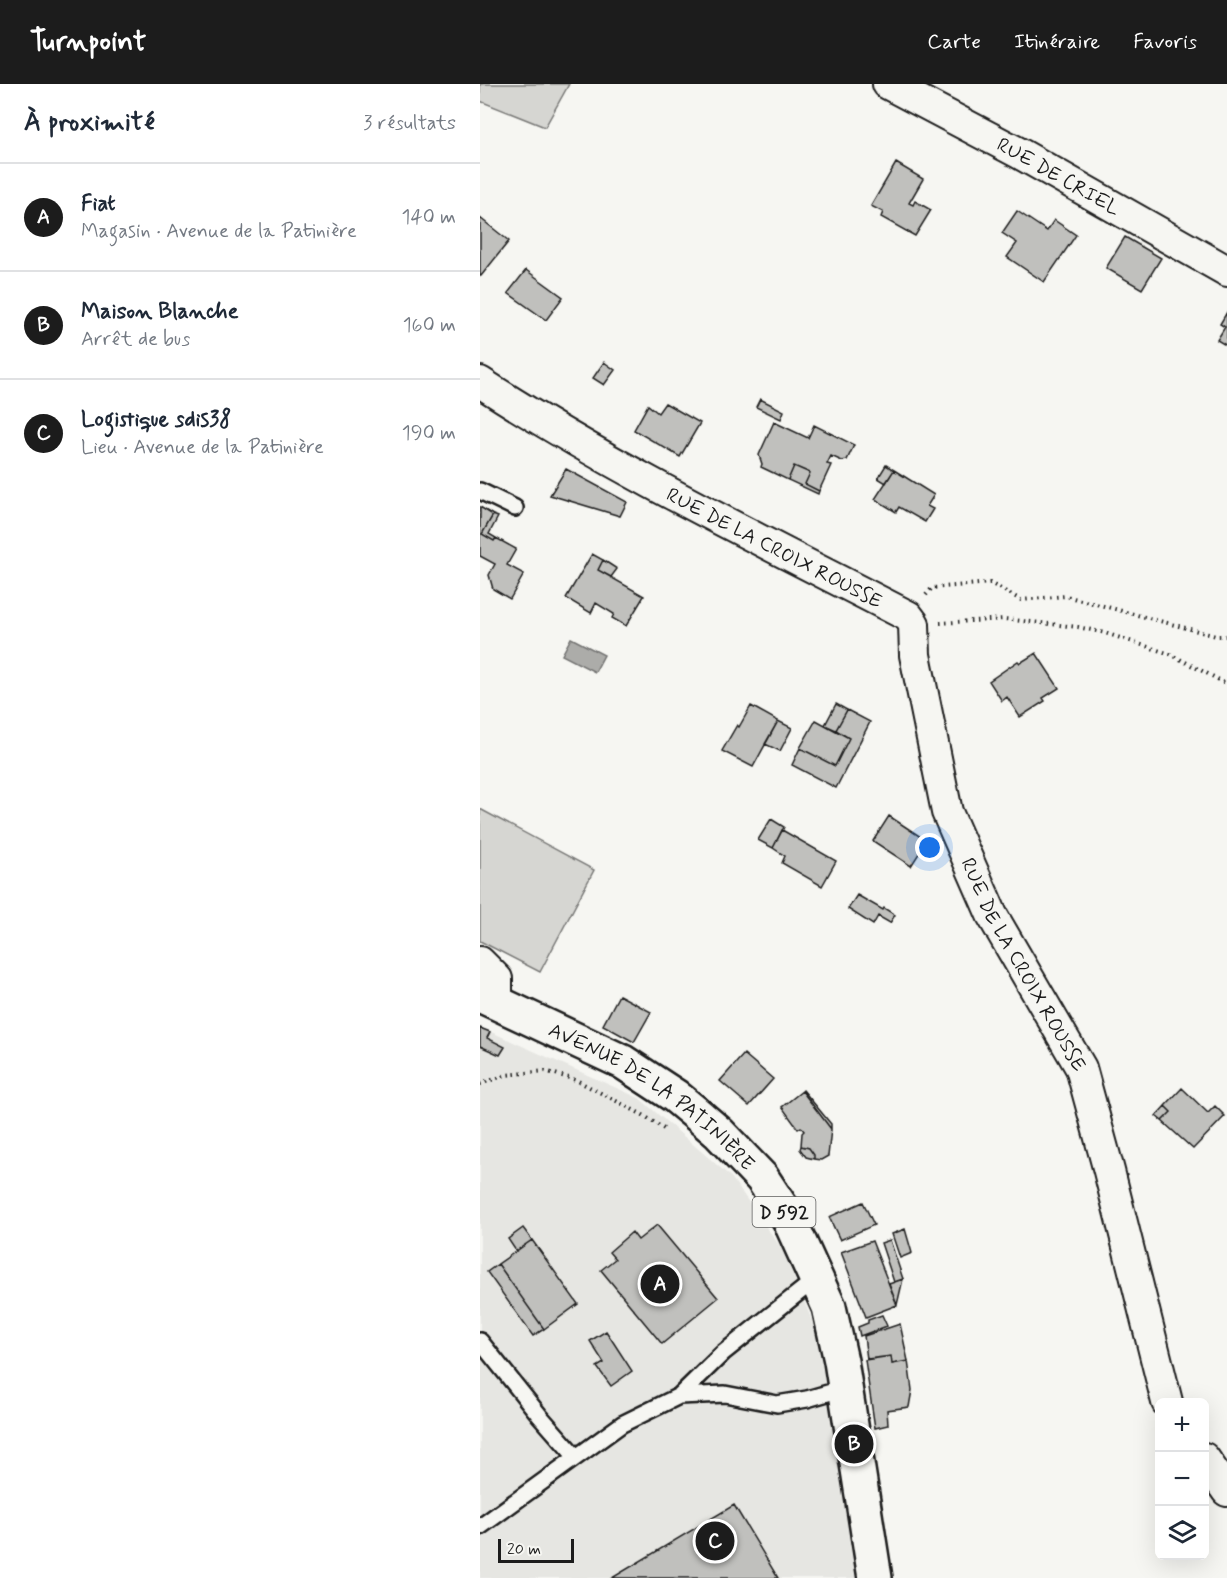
<!DOCTYPE html>
<html lang="fr">
<meta charset="utf-8">
<style>
body{margin:0;font-family:Mynerve,sans-serif;background:#f6f6f7;color:#1f2937}
.controls{position:absolute;right:18px;bottom:18px;display:grid;overflow:hidden;border-radius:9px;box-shadow:0 6px 24px #0002}
.controls button{width:54px;height:54px;display:grid;place-items:center;padding:0;border:0;border-bottom:2px solid #e0e1e3;background:#fff;color:#1f2937;font:30px sans-serif}
.scale{position:absolute;left:18px;bottom:15px;width:76px;box-sizing:border-box;padding-left:6px;border:3px solid #1c1c1c;border-top:0;font-size:16px;line-height:21px;white-space:nowrap;color:#1c1c1c;-webkit-text-stroke:4px #f6f6f2;paint-order:stroke}
.you{position:absolute;left:450px;top:764px;width:21px;height:21px;margin:-15px;border:4px solid #fff;border-radius:50%;background:#1a73e8;box-shadow:0 0 0 9px #1a73e833}
.badge{display:grid;place-items:center;width:39px;height:39px;border-radius:50%;background:#1c1c1c;color:#fff;font-size:20px;font-weight:700}
.pin{position:absolute;translate:-50% -50%;border:3px solid #fff;box-shadow:0 2px 6px #0006}
.list{margin:0;padding:0;list-style:none}
h2{display:flex;justify-content:space-between;align-items:center;height:78px;margin:0;padding:0 24px;font-size:26px}
h2 small{font-size:20px;font-weight:400;color:#747a83}
.list li{display:grid;grid-template-columns:39px 1fr auto;gap:18px;align-items:center;box-sizing:border-box;height:108px;padding:0 24px;border-top:2px solid #e0e1e3}
.list b{display:block;font-size:22px;white-space:nowrap}
.list p{margin:0;font-size:20px;white-space:nowrap;color:#747a83}
.list em{font-size:20px;font-style:normal;color:#747a83}
.icon{flex:none;width:33px;height:33px;fill:none;stroke:currentColor;stroke-width:2;stroke-linecap:round;stroke-linejoin:round}
.map{position:relative;flex:none;width:747px;height:1494px;overflow:hidden}
header{display:flex;align-items:center;gap:36px;box-sizing:border-box;height:84px;padding:0 30px;background:#1c1c1c;color:#fff}
header strong{font-size:28px}
nav{display:flex;gap:33px;margin-inline-start:auto;font-size:21px}
main{display:flex}
aside{flex:1;background:#fff}
.map>svg:first-child{display:block}
.built{fill:#e6e6e2}
.green{fill:#d6d6d2;stroke:#797977;stroke-width:1.5}
.water{fill:#acaca9;stroke:#727271;stroke-width:1.5}
.building{fill:#c0c0bd;stroke:#1c1c1c;stroke-width:1.5}
.lines{fill:none;stroke-linecap:round;stroke-linejoin:round}
.lane-casing{stroke:#1c1c1c;stroke-width:20}
.street-casing{stroke:#1c1c1c;stroke-width:34}
.primary-casing{stroke:#1c1c1c;stroke-width:38}
.path{stroke:#1c1c1c;stroke-width:4;stroke-dasharray:1.5 4.5;stroke-linecap:butt}
.lane{stroke:#f6f6f2;stroke-width:15}
.street{stroke:#f6f6f2;stroke-width:30}
.primary{stroke:#f6f6f2;stroke-width:33}
.labels{text-anchor:middle;stroke-width:6;stroke-linejoin:round;paint-order:stroke}
.shield{fill:#f6f6f2;stroke:#5d5d5c;stroke-width:1.5}
.shield-label{font-size:18px;font-weight:bold;fill:#1c1c1c}
.street-label{font-size:20px;fill:#1c1c1c;stroke:#f6f6f2}
</style>
<header>
<strong>Turnpoint</strong>
<nav><a>Carte</a><a>Itinéraire</a><a>Favoris</a></nav>
</header>
<main>
<aside>
<h2>À proximité<small>3 résultats</small></h2>
<ul class="list">
<li><span class="badge">A</span><div><b>Fiat</b><p>Magasin · Avenue de la Patinière</p></div><em>140 m</em></li>
<li><span class="badge">B</span><div><b>Maison Blanche</b><p>Arrêt de bus</p></div><em>160 m</em></li>
<li><span class="badge">C</span><div><b>Logistique sdis38</b><p>Lieu · Avenue de la Patinière</p></div><em>190 m</em></li>
</ul>
</aside>
<div class="map">
<svg width="747" height="1494" viewBox="0 0 747 1494">
<rect width="100%" height="100%" fill="#f6f6f2"/>
<filter id="ink" filterUnits="userSpaceOnUse"><feTurbulence type="fractalNoise" baseFrequency=".0167" numOctaves="2"/><feDisplacementMap in="SourceGraphic" scale="12" xChannelSelector="R" yChannelSelector="G"/><feConvolveMatrix kernelMatrix="1 2 1 2 8 2 1 2 1" color-interpolation-filters="sRGB"/></filter>
<g filter="url(#ink)">
<!-- built -->
<path class="built" d="M0 943 159 1014 251 1093 302 1165 336 1246 379 1494H0Z"/>
<!-- green -->
<path class="green" d="M0 0H89L65 43 0 17Z
M0 725 114 786 60 888 0 857Z"/>
<!-- water -->
<path class="water" d="M91 554 124 571 115 588 82 571Z"/>
<!-- building -->
<path class="building" d="M416 79 443 95 429 119 433 121 435 117 451 126 435 152 401 133 403 128 391 122Z
M537 127 567 147 574 136 596 151 564 198 527 173 537 159 522 149Z
M0 134 29 157 1 192H0Z
M645 153 681 174 662 205 626 184Z
M46 186 83 213 66 236 28 209Z
M747 228V262L737 256 745 243 740 240Z
M124 278 135 286 124 301 113 294Z
M280 315 304 327 301 335 276 323Z
M185 319 220 339 200 373 154 346 168 321 178 329Z
M294 338 328 354 334 341 374 361 367 376 362 377 351 372 347 380 351 381 339 407 325 400 330 389 314 382 308 396 281 383 282 380 279 371Z
M406 381 414 386 406 399 398 394Z
M314 382 330 389 325 400 339 407 338 410 308 396Z
M86 385 147 418 140 432 70 411Z
M414 386 454 411 447 422 453 425 445 438 419 423 416 428 395 415Z
M0 423 13 431 2 450 14 457 16 454 36 465 27 481 44 490 30 515 13 505 9 491 15 480 0 472Z
M13 431 18 433 9 450 16 454 14 457 2 450Z
M112 470 123 476 118 486 164 512 146 542 132 534 134 530 116 519 111 529 86 514Z
M123 476 137 485 131 493 118 486Z
M556 569 579 604 563 614 565 617 540 633 527 613 522 617 509 597 538 577 540 579Z
M356 620 367 626 356 646 345 641Z
M271 622 298 637 273 683 242 667 257 641 259 643Z
M367 626 390 638 356 704 312 681 320 664 355 682 369 654 356 646Z
M336 636 369 654 355 682 320 664Z
M298 637 312 644 300 667 285 660Z
M409 732 447 757 431 782 393 757Z
M291 735 304 743 293 764 278 756Z
M302 746 356 777 342 802 302 779 305 772 293 764Z
M377 811 403 826 404 824 415 831 410 839 398 832 393 841 368 825Z
M139 911 171 928 154 958 123 941Z
M0 944 10 948 7 954 25 963 20 971 0 962Z
M264 970 293 995 269 1022 240 997Z
M702 1004 728 1029 735 1022 745 1032 713 1065 682 1037 691 1028 685 1022Z
M323 1006 351 1040V1045L322 1007Z
M322 1007 351 1045 348 1072 341 1076 334 1075V1071L329 1064 321 1062 322 1049 324 1047 321 1043 318 1045 302 1023Z
M685 1022 691 1028 682 1037 676 1032Z
M321 1062 329 1064 334 1071V1075L326 1073 320 1065Z
M383 1118 394 1141 360 1156 349 1133Z
M177 1141 238 1214 182 1260 121 1186 135 1175 129 1168 152 1148 158 1156Z
M43 1144 52 1156 36 1167 28 1155Z
M425 1145 432 1169 420 1174 412 1150Z
M52 1156 98 1220 64 1245 18 1180Z
M410 1156 423 1195 414 1198 401 1159Z
M392 1157 417 1221 386 1233 361 1168Z
M18 1180 64 1245 53 1252 7 1188Z
M423 1195 417 1221 409 1200Z
M402 1231 407 1242 380 1252 378 1243 388 1239V1236Z
M420 1240 428 1277 412 1280 411 1272 387 1275 384 1252Z
M126 1247 152 1287 131 1302 117 1283 124 1279 110 1257Z
M411 1272 412 1280 428 1277 432 1306 429 1323 407 1326 408 1341 395 1344 385 1276Z
M254 1421 298 1494H132Z"/>
<g class="lines">
<!-- lane casing -->
<g class="lane-casing">
<path id="lane" d="M0 407 35 424
M0 1257 60 1332 96 1373
M199 1312 245 1310 297 1320 327 1315 365 1304
M0 1443 142 1340 199 1312 243 1269 337 1194"/>
</g>
<!-- street casing -->
<g class="street-casing">
<g id="street">
<path id="s1" d="M408 0 539 69 747 187"/>
<path id="s2" d="M0 298C137 387 283 457 428 532L434 540 435 571 467 728 512 831 601 984 629 1087 687 1318"/>
<path d="M0 878 17 895V918"/>
<path d="M724 1374 747 1407"/>
</g>
</g>
<!-- primary casing -->
<g class="primary-casing">
<g id="primary">
<path id="s3" d="M0 911 143 978 195 1012 218 1031 239 1049 282 1094 309 1135 349 1223 361 1277 395 1494"/>
</g>
</g>
<!-- path -->
<path class="path" d="M446 511 452 504 510 499 541 516 586 512 736 552H747
M460 539 524 535 598 543 625 549 690 570 747 600
M0 1000 26 991 65 987 96 996 163 1031 184 1045 187 1044"/>
<!-- lane -->
<use href="#lane" class="lane"/>
<!-- street -->
<use href="#street" class="street"/>
<!-- primary -->
<use href="#primary" class="primary"/>
</g>
</g>
<g class="labels">
<!-- shield labels -->
<rect class="shield" x="272.5" y="1113" width="63" height="30" rx="4.5"/>
<g class="shield-label">
<text x="304" y="1134">D 592</text>
</g>
<!-- street labels -->
<g class="street-label">
<text dy="7" stroke="none"><textPath href="#s1" startOffset="194">RUE DE CRIEL</textPath></text>
<text dy="7" stroke="none"><textPath href="#s2" startOffset="338">RUE DE LA CROIX ROUSSE</textPath></text>
<text dy="7" stroke="none"><textPath href="#s2" startOffset="860">RUE DE LA CROIX ROUSSE</textPath></text>
<text dy="7" stroke="none"><textPath href="#s3" startOffset="201">AVENUE DE LA PATINIÈRE</textPath></text>
</g>
</g>
</svg>
<div class="controls">
<button>+</button>
<button>−</button>
<button><svg class="icon" aria-label="layers" viewBox="0 0 24 24"><path d="M12 4l9 5-9 5-9-5zM3 14l9 5 9-5"/></svg></button>
</div>
<div class="scale">20 m</div>
<div class="you"></div>
<div class="pin badge" style="left:180px;top:1200px">A</div>
<div class="pin badge" style="left:374px;top:1360px">B</div>
<div class="pin badge" style="left:235px;top:1457px">C</div>
</div>
</main>
